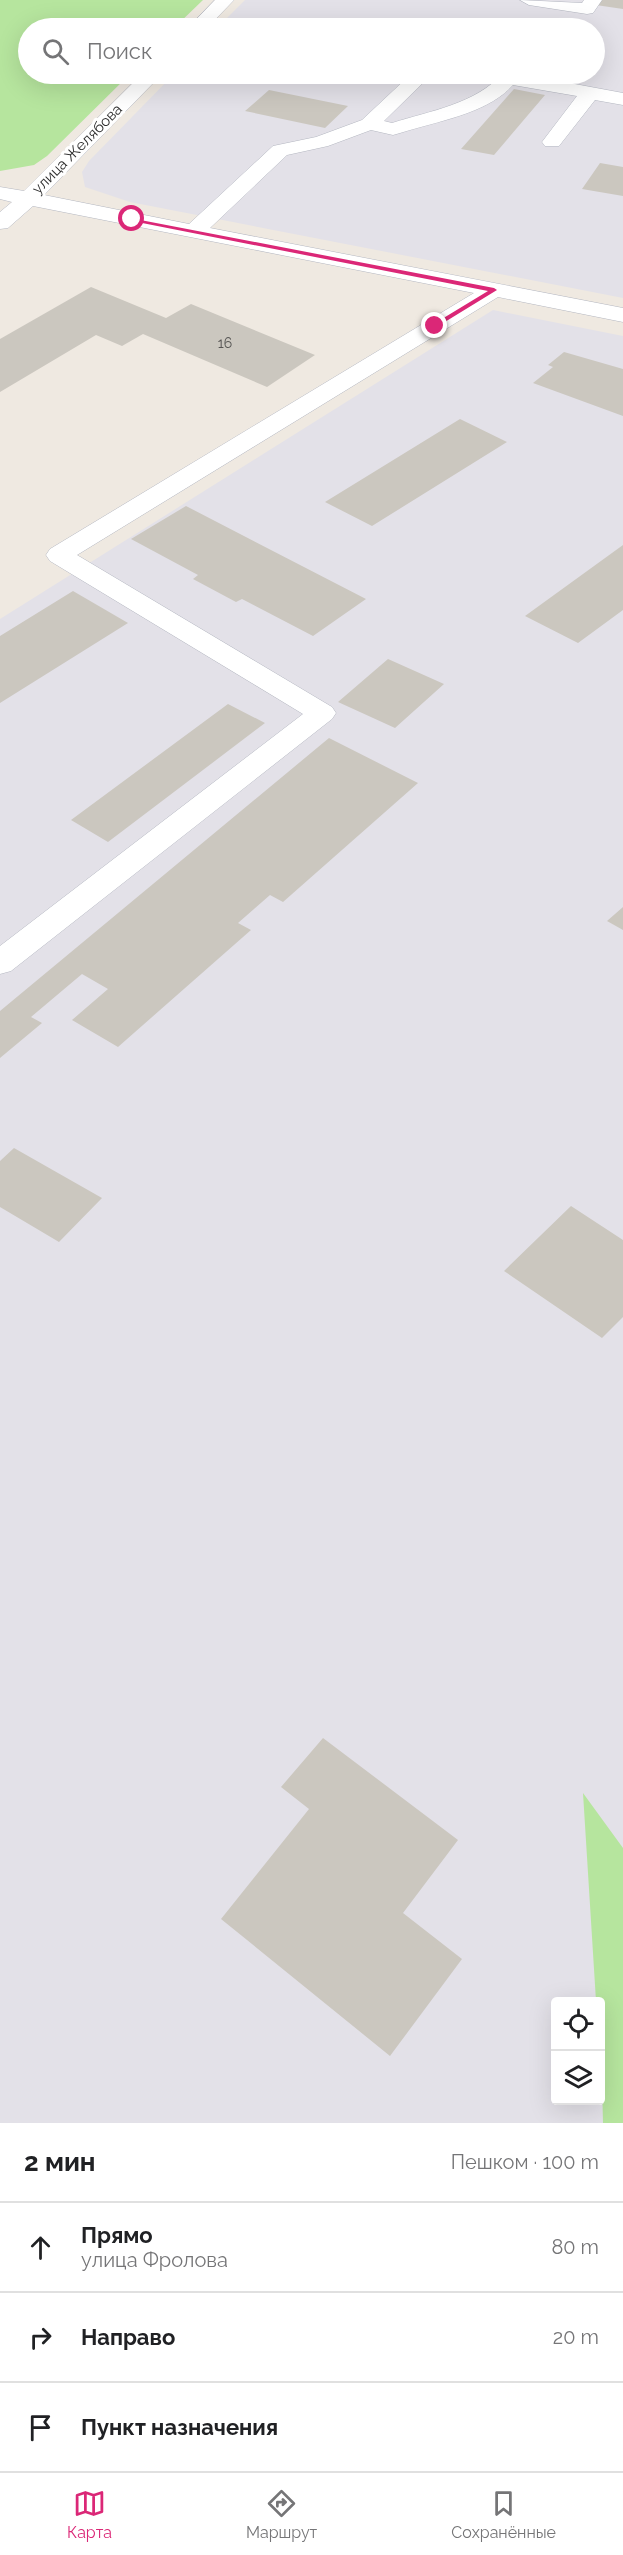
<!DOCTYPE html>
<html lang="ru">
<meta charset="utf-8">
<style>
body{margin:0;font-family:Raleway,sans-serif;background:#f6f6f6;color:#202124}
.controls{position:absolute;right:18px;bottom:18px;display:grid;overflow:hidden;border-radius:6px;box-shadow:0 6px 24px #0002}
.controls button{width:54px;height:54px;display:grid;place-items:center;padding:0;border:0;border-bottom:2px solid #e0e0e0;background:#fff;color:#202124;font:30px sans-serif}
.stop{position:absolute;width:18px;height:18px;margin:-14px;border:4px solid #db2777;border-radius:50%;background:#fff}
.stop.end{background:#db2777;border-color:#fff;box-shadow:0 2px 6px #0008}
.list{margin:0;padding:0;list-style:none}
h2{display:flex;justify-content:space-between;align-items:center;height:78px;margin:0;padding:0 24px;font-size:26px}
h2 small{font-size:20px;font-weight:400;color:#757577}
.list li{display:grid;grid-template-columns:39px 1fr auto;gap:18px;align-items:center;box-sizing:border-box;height:90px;padding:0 24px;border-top:2px solid #e0e0e0}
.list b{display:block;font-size:22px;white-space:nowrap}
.list p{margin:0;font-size:20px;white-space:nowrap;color:#757577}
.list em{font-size:20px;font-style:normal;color:#757577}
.icon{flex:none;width:33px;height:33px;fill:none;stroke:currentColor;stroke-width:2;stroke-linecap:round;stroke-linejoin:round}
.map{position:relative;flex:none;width:623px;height:2123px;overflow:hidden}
.search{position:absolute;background:#fff;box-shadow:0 6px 24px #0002;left:18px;right:18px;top:18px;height:66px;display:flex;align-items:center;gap:15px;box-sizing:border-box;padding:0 21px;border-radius:33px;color:#757577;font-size:22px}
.sheet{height:348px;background:#fff}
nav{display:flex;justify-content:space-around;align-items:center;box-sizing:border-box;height:84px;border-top:2px solid #e0e0e0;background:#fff;font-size:16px;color:#757577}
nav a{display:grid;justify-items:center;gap:3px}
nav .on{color:#db2777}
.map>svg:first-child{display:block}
.industrial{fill:#e3e1e8;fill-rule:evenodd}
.green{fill:#b6e59e}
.building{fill:#cbc7bf}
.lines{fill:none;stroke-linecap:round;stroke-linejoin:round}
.minor-casing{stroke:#b4b7c1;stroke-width:1}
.minor{fill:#fff;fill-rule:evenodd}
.route{fill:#db2777}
.labels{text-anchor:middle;stroke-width:6;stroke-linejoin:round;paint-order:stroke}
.far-number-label{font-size:14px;fill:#555452}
.far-street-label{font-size:15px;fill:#2e2e2e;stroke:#fff}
</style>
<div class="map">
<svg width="623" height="2123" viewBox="0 0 623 2123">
<rect width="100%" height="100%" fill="#efe9e1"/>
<!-- industrial -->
<path class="industrial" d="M245 0H623V298L130 202 85 187 82 172 89 161 174 74H594V28H217Z
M493 310 623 336V2123H0V619ZM556 2002H600V2100H556Z"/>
<!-- green -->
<path class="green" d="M0 0H203L174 28H28V74H130L47 156 34 165 0 171Z
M583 1793 623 1848V2123H603L600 2002 596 2001Z"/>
<!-- building -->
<path class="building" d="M592 0H623V9L589 4Z
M514 89 545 95 494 155 461 149Z
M269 90 348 106 325 128 245 111Z
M600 163 623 167V196L582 189Z
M91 287 166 318 191 304 315 355 267 387 143 334 122 346 96 335 0 392V339Z
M564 352 623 369V416L533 383 553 367 548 365Z
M460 419 507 442 372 526 325 502Z
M186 506 366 599 313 636 242 599 236 602 193 579 198 575 131 539Z
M623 545V610L578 643 525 616Z
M73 591 128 623 0 703V636Z
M388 659 444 684 395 728 338 702Z
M228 704 265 723 108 842 71 820Z
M329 738 418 783 283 902 270 895 238 923 251 930 118 1047 72 1020 108 989 82 974 31 1017 42 1023 0 1058V1011Z
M623 907V930L607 921Z
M14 1148 102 1198 59 1242 0 1207V1161Z
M571 1206 623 1240V1317L602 1338 504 1271Z
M323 1738 458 1840 403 1913 462 1959 390 2056 221 1919 309 1809 281 1787Z"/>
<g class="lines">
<!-- minor casing -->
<g class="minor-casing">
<path id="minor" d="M215 0H234L207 28H188Z
M520 0 582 3 584 0H602L593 13 587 14 529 5Z
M142 74H162L44 195 189 224 273 146 316 137 362 120 411 74H432L384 121 392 123C430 111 475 104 502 74H521L623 93V105L595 100 559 146H545L542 142 577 96 513 85C487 114 437 121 400 133L393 135 371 130 328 146 287 155 210 228 623 308V322L498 297 77 555 332 707 336 713 332 719 11 971 0 974V946L303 714 50 561 46 555 50 549 474 293 33 206 8 228 0 229V212L12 202 0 199V187L24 191Z"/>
</g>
<!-- minor -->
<use href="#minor" class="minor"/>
</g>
<!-- route -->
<path class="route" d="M130 218 494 288 497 290 435 328 432 325 488 291 132 221Z"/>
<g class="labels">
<!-- far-number labels -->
<g class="far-number-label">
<text x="225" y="348">16</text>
</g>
<!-- far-street labels -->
<g class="far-street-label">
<text transform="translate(77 149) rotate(-45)" y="5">улица Желябова</text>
</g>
</g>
</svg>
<div class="controls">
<button><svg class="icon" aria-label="locate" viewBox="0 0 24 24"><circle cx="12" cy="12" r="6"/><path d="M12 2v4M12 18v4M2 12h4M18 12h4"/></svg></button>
<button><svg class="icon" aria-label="layers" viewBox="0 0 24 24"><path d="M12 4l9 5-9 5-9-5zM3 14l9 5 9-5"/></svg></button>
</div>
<div class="stop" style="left:132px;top:219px"></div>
<div class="stop end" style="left:435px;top:326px"></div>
<div class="search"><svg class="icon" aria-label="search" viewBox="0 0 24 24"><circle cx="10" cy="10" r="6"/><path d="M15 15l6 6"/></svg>Поиск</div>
</div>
<section class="sheet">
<h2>2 мин<small>Пешком · 100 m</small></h2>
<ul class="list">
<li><svg class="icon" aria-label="ahead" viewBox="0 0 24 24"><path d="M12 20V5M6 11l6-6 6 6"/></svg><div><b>Прямо</b><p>улица Фролова</p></div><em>80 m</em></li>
<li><svg class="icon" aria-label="right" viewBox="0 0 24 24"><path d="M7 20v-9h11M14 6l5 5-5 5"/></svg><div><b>Направо</b></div><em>20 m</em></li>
<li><svg class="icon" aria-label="arrive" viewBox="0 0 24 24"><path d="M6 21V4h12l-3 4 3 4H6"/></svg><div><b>Пункт назначения</b></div></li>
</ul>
</section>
<nav>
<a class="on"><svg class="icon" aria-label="map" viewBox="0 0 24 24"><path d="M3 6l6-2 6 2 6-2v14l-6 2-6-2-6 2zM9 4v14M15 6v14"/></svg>Карта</a>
<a><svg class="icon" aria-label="directions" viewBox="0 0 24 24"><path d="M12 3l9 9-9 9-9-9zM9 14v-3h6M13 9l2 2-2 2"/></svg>Маршрут</a>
<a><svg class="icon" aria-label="saved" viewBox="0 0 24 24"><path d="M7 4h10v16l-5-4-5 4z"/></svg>Сохранённые</a>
</nav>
